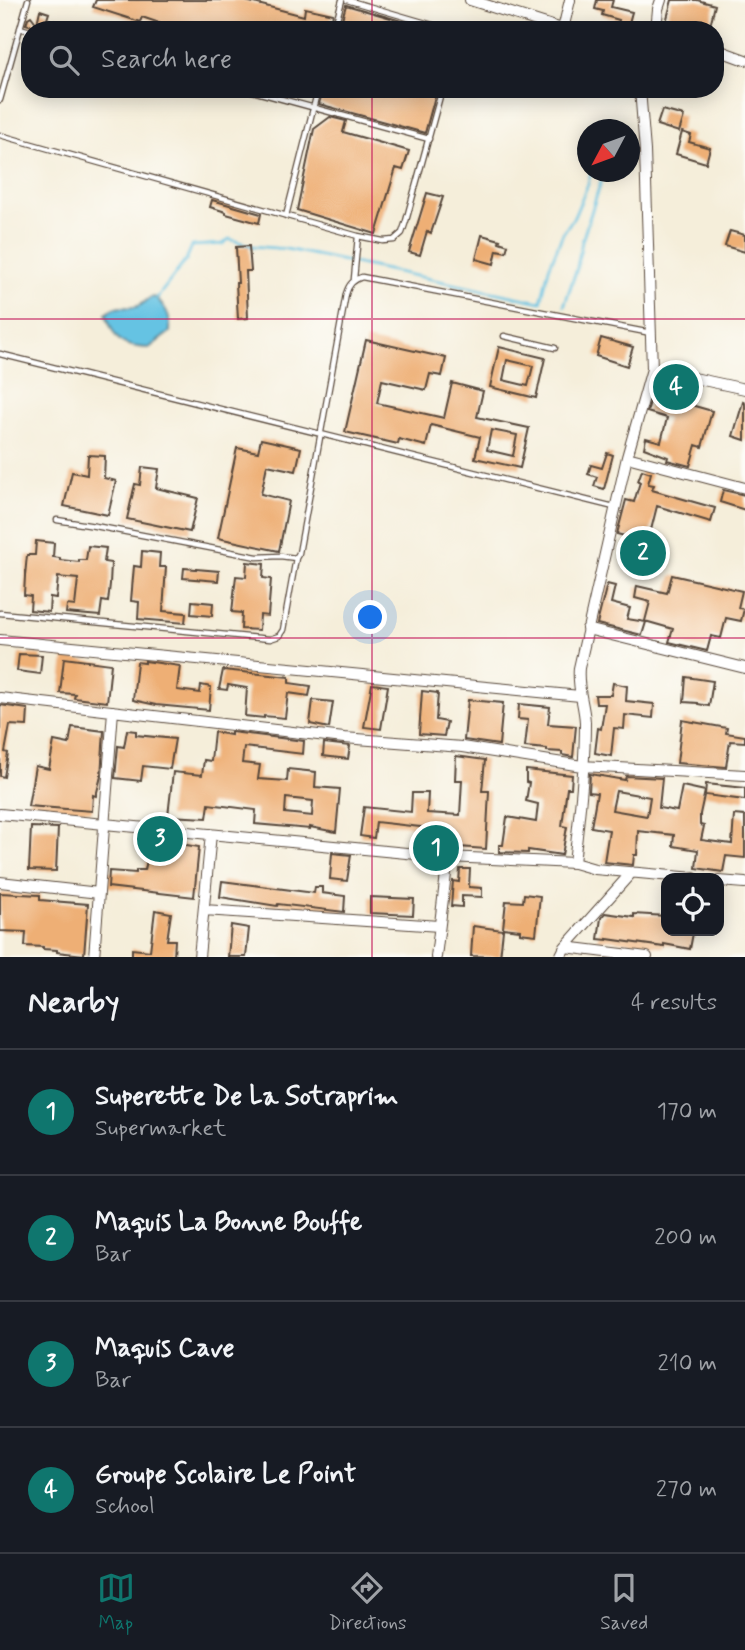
<!DOCTYPE html>
<style>
body{margin:0;font-family:Mynerve,sans-serif;background:#20242c;color:#f1f3f6}
.controls{position:absolute;right:21px;bottom:21px;display:grid;overflow:hidden;border-radius:14px;box-shadow:0 4px 18px #0003}
.controls button{width:63px;height:63px;display:grid;place-items:center;padding:0;border:0;border-bottom:2px solid #363941;background:#171b24;color:#f1f3f6;font:35px sans-serif}
.compass{position:absolute;left:577px;top:119px;width:63px;height:63px;border-radius:50%;background:#171b24;box-shadow:0 4px 18px #0003;rotate:229deg}
.you{position:absolute;left:371px;top:618px;width:24px;height:24px;margin:-18px;border:5px solid #fff;border-radius:50%;background:#1a73e8;box-shadow:0 0 0 10px #1a73e833}
.badge{display:grid;place-items:center;width:46px;height:46px;border-radius:50%;background:#0f766e;color:#fff;font-size:23px;font-weight:700}
.pin{position:absolute;translate:-50% -50%;border:4px solid #fff;box-shadow:0 2px 7px #0006}
.list{margin:0;padding:0;list-style:none}
h2{display:flex;justify-content:space-between;align-items:center;height:91px;margin:0;padding:0 28px;font-size:30px}
h2 small{font-size:23px;font-weight:400;color:#9ea1a6}
.list li{display:grid;grid-template-columns:46px 1fr auto;gap:21px;align-items:center;box-sizing:border-box;height:126px;padding:0 28px;border-top:2px solid #363941}
.list b{display:block;font-size:26px;white-space:nowrap}
.list p{margin:0;font-size:23px;white-space:nowrap;color:#9ea1a6}
.list em{font-size:23px;font-style:normal;color:#9ea1a6}
.icon{flex:none;width:38px;height:38px;fill:none;stroke:currentColor;stroke-width:2;stroke-linecap:round;stroke-linejoin:round}
.map{position:relative;flex:none;width:745px;height:957px;overflow:hidden}
.search{position:absolute;background:#171b24;box-shadow:0 4px 18px #0003;left:21px;right:21px;top:21px;height:77px;display:flex;align-items:center;gap:18px;box-sizing:border-box;padding:0 24px;border-radius:28px;color:#9ea1a6;font-size:26px}
.sheet{height:595px;background:#171b24}
nav{display:flex;justify-content:space-around;align-items:center;box-sizing:border-box;height:98px;border-top:2px solid #363941;background:#171b24;font-size:19px;color:#9ea1a6}
nav a{display:grid;justify-items:center;gap:4px}
nav .on{color:#0f766e}
.map>svg:first-child{display:block}
.water{fill:#65c3e3;stroke:#507680;stroke-width:2}
.lines{fill:none;stroke-linecap:round;stroke-linejoin:round}
.stream{stroke:#65c3e3;stroke-width:2.5}
.building{fill:#eeaf75;fill-rule:evenodd}
.service-casing{stroke:#57473a;stroke-width:7}
.minor-casing{stroke:#57473a;stroke-width:12}
.service{stroke:#fff;stroke-width:4.5}
.minor{stroke:#fff;stroke-width:10}
.grid{fill:none;stroke:#c2185b;stroke-width:2;stroke-opacity:0.55}
</style>
<div class="map">
<svg width="745" height="957" viewBox="0 0 745 957">
<rect width="100%" height="100%" fill="#fdfcf7"/>
<filter id="ink" filterUnits="userSpaceOnUse"><feTurbulence type="fractalNoise" baseFrequency=".0143" numOctaves="2"/><feDisplacementMap in="SourceGraphic" scale="14" xChannelSelector="R" yChannelSelector="G"/><feConvolveMatrix kernelMatrix="1 2 1 2 8 2 1 2 1" color-interpolation-filters="sRGB"/></filter>
<filter id="wash" filterUnits="userSpaceOnUse"><feTurbulence type="fractalNoise" baseFrequency=".00686" numOctaves="4" result="noise"/><feDisplacementMap in="SourceGraphic" scale="28" xChannelSelector="R" yChannelSelector="G"/><feGaussianBlur stdDeviation="1.57" result="paint"/><feColorMatrix in="noise" values="0 0 0 0 0 0 0 0 0 0 0 0 0 0 0 0 0 1.4 0 .05"/><feComposite in="paint" operator="in"/></filter>
<g filter="url(#wash)">
<rect width="100%" height="100%" fill="#f5eeda"/>
<!-- water -->
<path class="water" d="M151 297 157 298C167 310 171 317 170 332L149 348C120 347 115 341 106 314 116 303 122 309 135 307 141 306 146 301 151 297Z"/>
<g class="lines">
<!-- stream -->
<path class="stream" d="M157 298 186 260 192 246 223 244 229 239 252 246 286 249 541 302 549 268 563 233 574 217 588 184 591 172
M564 306 577 268 582 241 604 172"/>
</g>
<g id="blocks">
<!-- building -->
<path class="building" d="M96 0H242L304 16 305 8 333 14 329 30H180L142 17 140 22 93 7Z
M597 0H613L611 7 632 12 627 30 617 28 619 20 602 15 603 11 595 9Z
M672 0H697L715 5 709 30H697L666 22Z
M346 5 432 30H339Z
M40 10 49 13 47 19 67 24 66 30H46L26 24 28 18 31 16 37 24Z
M323 89H437L425 133 319 104Z
M662 110 684 116 679 132 657 125Z
M330 117 346 121 343 132 409 151 403 170 396 168 376 234 297 210 314 129Z
M682 132 691 135 689 142 710 148 706 163 676 154Z
M427 193 443 197 431 233 427 231 420 255 409 252Z
M212 200 261 214 259 223 226 214V212L210 207Z
M730 231 745 235V252L725 246Z
M482 235 500 240 499 242 508 245 506 252 497 250 494 264 476 259Z
M249 246 251 271H246L248 318 238 319 236 283H238L236 247Z
M601 338 633 347 627 366 596 356Z
M366 340 446 358 442 376 430 374 426 390 382 380 377 403 444 418 452 383 483 391 477 417 529 428 520 468 475 458 480 437 431 425 426 446 399 439 398 444 345 432ZM491 430 517 435 513 456 487 450Z
M499 347 545 358 536 398 490 387ZM507 360 533 366 528 386 503 380Z
M663 380 675 384 674 387 688 391 684 403 712 411 702 447 696 445 690 466 667 460 668 457 644 448 646 438 661 442 667 418 647 412 653 391 659 393Z
M743 402 745 403V440L733 436Z
M261 439 301 448 296 471 267 465 261 494 289 501 279 551 218 538 237 448 258 452Z
M607 453 613 455 604 489 594 486 597 477 588 474 591 465 602 468Z
M88 455 105 456 104 478 116 481 108 515 64 506 72 472 87 475Z
M142 467 159 469 156 488 198 498 190 532 127 519 135 484 140 485Z
M642 470 651 473 648 484 654 485 652 490 715 508 711 522 657 506 648 542 617 534 626 500 634 502 640 482 638 481Z
M723 490 745 495V510L720 502Z
M36 541 54 543 53 557 60 558V560L79 562V560H86L88 546 106 548 104 562 111 563 110 584 108 602 102 601 100 616 66 613 67 605 75 606 78 579 58 577 56 598 50 597 49 612 30 610 31 596 24 595 25 576 27 555H35Z
M142 551 160 553 159 567H166L163 611 186 613 185 623 138 619 139 602 131 601 134 566 141 567Z
M247 562 264 564 263 578 271 579 268 616 260 615 259 630 241 629 242 613 232 612 236 576 246 577Z
M184 568 219 571 218 581 183 578Z
M672 575 742 591 738 608 744 609 741 621 726 618 721 638 711 636 707 651 669 642 673 629 645 621 650 602 635 598 637 586 667 593Z
M607 584 615 586 611 603 630 608 627 619 646 622 642 635 597 624Z
M192 601 213 603 212 616 191 614Z
M19 654 42 655 40 674 17 671Z
M64 658 111 664 107 702 74 698 75 694 60 693Z
M145 661 180 666 177 690 200 693 201 685 211 687 209 710 156 705 133 700 137 662 145 663Z
M223 670 289 677V683L311 686 309 696 288 693 285 718 264 716V718L245 716 247 688 228 685 227 690 219 689Z
M686 677 713 681 709 706 698 704V703L684 702Z
M613 683 627 686 626 701 654 704 653 718 625 715 624 729 614 728 611 756 595 753 598 728 601 729 605 704H596L595 695H611Z
M372 684 388 686 381 729 364 727Z
M422 691 438 693 436 720 447 722 444 736 419 734Z
M313 700 333 702 329 728 310 724Z
M468 700 503 703 499 745 464 740Z
M519 704 550 707 548 724 576 726 573 757 562 755V752L547 751V749L525 747 528 720 518 719Z
M0 705 28 709 27 726 10 725 5 752 8 753 4 777 0 776Z
M682 720 727 728 726 733 745 736V742L730 741 726 767 677 763Z
M72 727 104 731 101 776 96 796 93 795 92 811 28 806 35 766 49 769 54 741 69 744Z
M127 730 136 731V735L175 739 170 769 143 766 141 781 115 778 118 746 124 747Z
M214 732 231 735V732L304 741 303 754 244 747 242 763 260 765 258 779 287 781 288 769 316 772 315 787 340 789 336 832 310 827V829L255 824 256 810 209 804 207 818 168 816 173 772 202 775 204 760 211 761ZM286 798 313 801 312 816 285 813Z
M324 743 350 746 348 759 323 756Z
M456 756 485 760 482 791H489L486 849 459 847V844L428 842 429 828 376 822 374 838 360 836 364 807 411 812 412 793H428L427 813 460 815 462 780H455Z
M526 770 572 775 571 788H567L562 826 567 827 562 855 528 850V853L499 852V845H503L507 817 536 822 538 804 526 801 529 783 526 782Z
M590 774 625 780 626 776 662 778 659 808 677 811 682 786 705 791 700 814V825L704 826 701 840 732 844 734 815 745 816V858L726 856 723 872 696 868 698 850 673 846 674 835 638 831 637 855H634L633 865 604 862 609 830 591 827 597 793 589 792ZM616 791 650 797 647 816 612 810Z
M706 784 745 788V800L705 795Z
M31 827 58 828 56 871 29 870Z
M149 841 168 845V842L199 847 194 897 108 887 109 871 136 873V870H145L149 850H147Z
M332 853 351 855 347 881 330 879Z
M460 869H470L469 887 482 888V897L462 896V907L451 906 453 881 459 882Z
M222 881 314 893 315 887H322V893L345 896 344 912 278 904 277 906 220 897Z
M0 893 40 895V900L88 904 84 955 57 952V950L43 949V947L25 946 26 932 0 931Z
M524 894 540 896 536 935 520 933V930L503 928 506 901 523 902Z
M370 897 414 899 413 915 370 913Z
M155 910 171 913 167 940H175L174 957H132V949L150 951Z
M605 913 634 917V914L666 916V931H679L693 933 690 949 664 944V947L607 939V940L598 939 601 918Z
M231 925 249 928 246 957H228Z
M473 926 503 930 500 957 471 956Z"/>
</g>
</g>
<g filter="url(#ink)">
<use href="#blocks" fill-opacity="0" stroke="#57473a" stroke-width="2"/>
<g class="lines">
<!-- service casing -->
<g class="service-casing">
<path id="service" d="M347 0 450 30
M20 28 30 31
M334 30 342 0
M245 89 429 139
M0 100 28 0
M0 135 358 236 383 241 394 240 402 233 406 221 442 89
M286 216 318 89
M354 279 358 236
M504 336 555 348
M0 354 614 507
M57 520 95 526 257 557 280 556 296 558 299 553 346 294C349 284 353 280 362 277L651 333
M0 613 270 639 279 636 283 630 296 558"/>
</g>
<!-- minor casing -->
<g class="minor-casing">
<path id="minor" d="M470 0 565 30
M563 29 570 0
M656 30 658 9 661 0
M715 49 745 60
M652 369 745 389
M627 457 745 488
M587 629 745 668
M0 640 580 696
M0 698 344 738 462 747 582 766 745 775
M0 814 448 857
M574 863 595 869 694 878
M719 881 745 883
M0 882 99 893
M204 910 439 926
M565 947 647 957
M94 957 113 711
M199 957 211 834
M436 957 448 857 574 863C579 817 585 769 585 722 584 703 577 689 579 668L627 457 652 369 645 151 640 89
M560 957 565 947 632 872"/>
</g>
<!-- service -->
<use href="#service" class="service"/>
<!-- minor -->
<use href="#minor" class="minor"/>
</g>
</g>
<!-- grid -->
<path class="grid" d="M372 0V30M372 89V957M0 319H745M0 638H745"/>
</svg>
<div class="controls">
<button><svg class="icon" aria-label="locate" viewBox="0 0 24 24"><circle cx="12" cy="12" r="6"/><path d="M12 2v4M12 18v4M2 12h4M18 12h4"/></svg></button>
</div>
<svg class="compass" viewBox="-18 -18 36 36"><path d="M0-13l5 13h-10z" fill="#e53935"/><path d="M0 13l5-13h-10z" fill="#9ea1a6"/></svg>
<div class="you"></div>
<div class="pin badge" style="left:436px;top:848px">1</div>
<div class="pin badge" style="left:643px;top:553px">2</div>
<div class="pin badge" style="left:160px;top:839px">3</div>
<div class="pin badge" style="left:676px;top:387px">4</div>
<div class="search"><svg class="icon" aria-label="search" viewBox="0 0 24 24"><circle cx="10" cy="10" r="6"/><path d="M15 15l6 6"/></svg>Search here</div>
</div>
<section class="sheet">
<h2>Nearby<small>4 results</small></h2>
<ul class="list">
<li><span class="badge">1</span><div><b>Superette De La Sotraprim</b><p>Supermarket</p></div><em>170 m</em></li>
<li><span class="badge">2</span><div><b>Maquis La Bonne Bouffe</b><p>Bar</p></div><em>200 m</em></li>
<li><span class="badge">3</span><div><b>Maquis Cave</b><p>Bar</p></div><em>210 m</em></li>
<li><span class="badge">4</span><div><b>Groupe Scolaire Le Point</b><p>School</p></div><em>270 m</em></li>
</ul>
</section>
<nav>
<a class="on"><svg class="icon" aria-label="map" viewBox="0 0 24 24"><path d="M3 6l6-2 6 2 6-2v14l-6 2-6-2-6 2zM9 4v14M15 6v14"/></svg>Map</a>
<a><svg class="icon" aria-label="directions" viewBox="0 0 24 24"><path d="M12 3l9 9-9 9-9-9zM9 14v-3h6M13 9l2 2-2 2"/></svg>Directions</a>
<a><svg class="icon" aria-label="saved" viewBox="0 0 24 24"><path d="M7 4h10v16l-5-4-5 4z"/></svg>Saved</a>
</nav>
